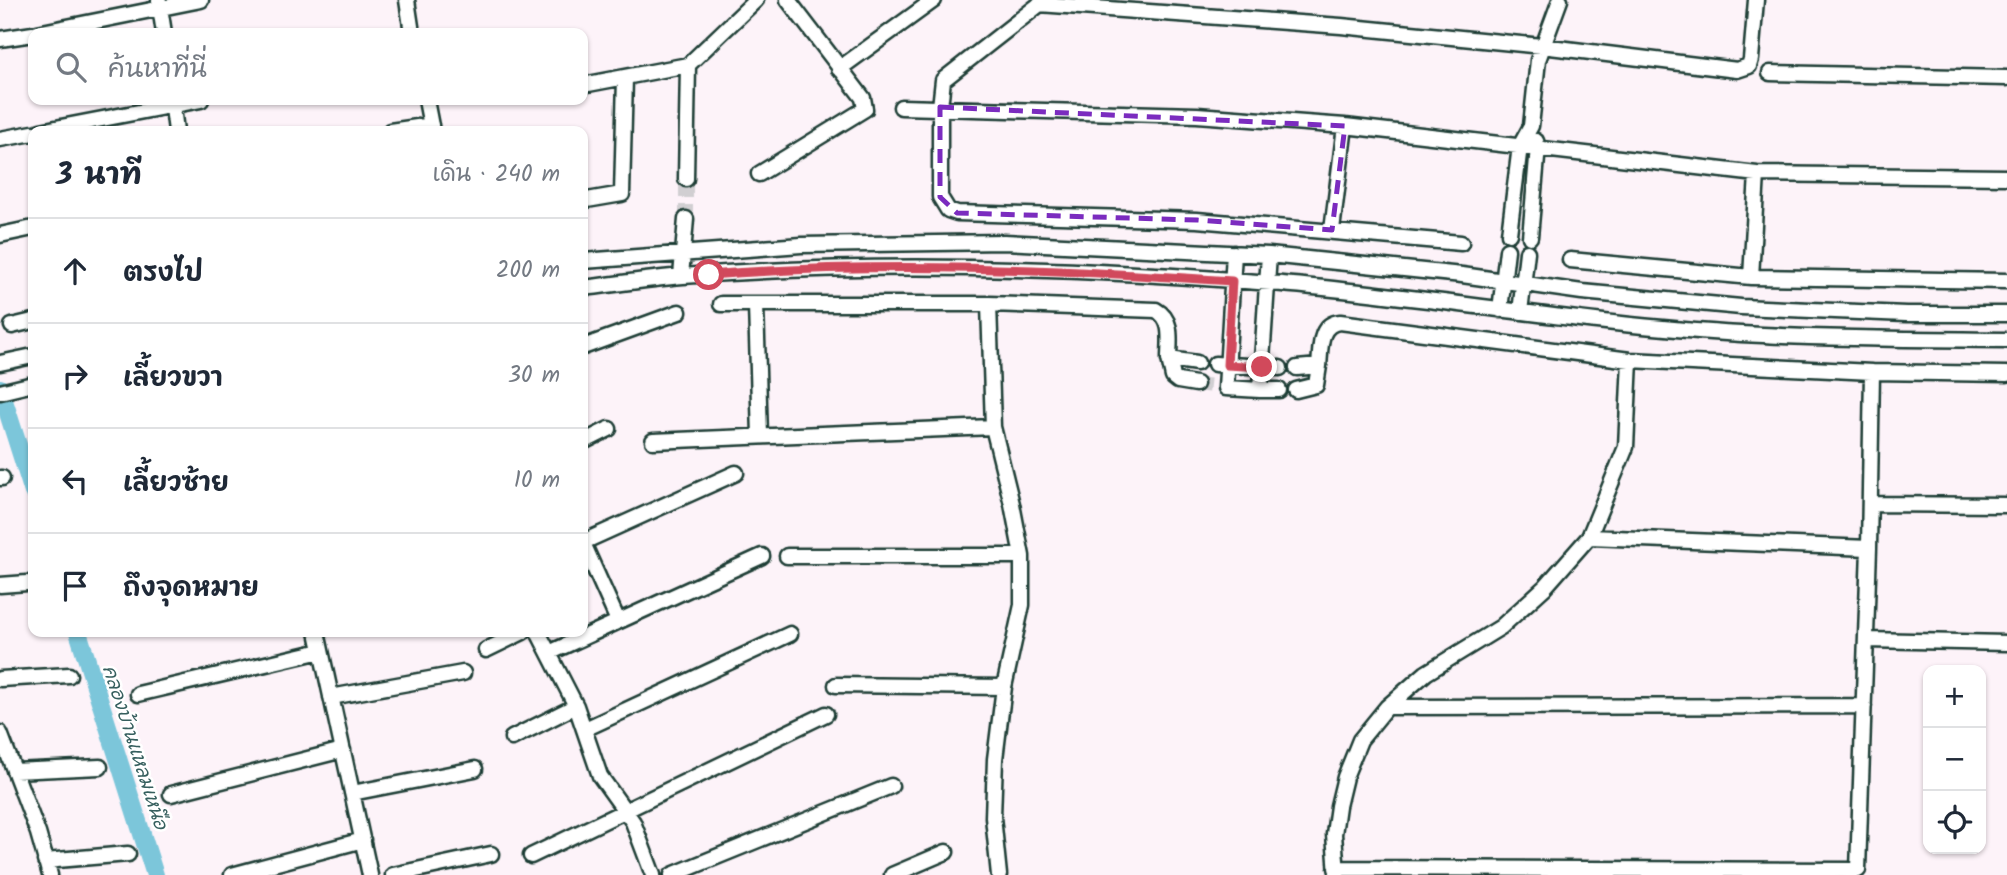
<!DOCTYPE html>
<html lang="th">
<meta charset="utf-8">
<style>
body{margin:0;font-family:Kalam,"Playpen Sans Thai",sans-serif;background:#f6f6f7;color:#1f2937}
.controls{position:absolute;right:21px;bottom:21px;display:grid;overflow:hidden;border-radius:14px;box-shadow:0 2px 5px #0004}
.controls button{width:63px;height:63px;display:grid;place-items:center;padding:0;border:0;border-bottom:2px solid #e0e1e3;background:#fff;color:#1f2937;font:35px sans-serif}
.stop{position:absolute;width:21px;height:21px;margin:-16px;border:5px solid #d1495b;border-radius:50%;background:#fff}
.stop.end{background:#d1495b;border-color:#fff;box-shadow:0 2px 7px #0008}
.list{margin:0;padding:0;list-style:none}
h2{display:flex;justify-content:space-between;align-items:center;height:91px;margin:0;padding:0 28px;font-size:30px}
h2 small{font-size:23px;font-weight:400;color:#747a83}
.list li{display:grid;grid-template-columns:46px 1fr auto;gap:21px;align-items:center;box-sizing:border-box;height:105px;padding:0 28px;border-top:2px solid #e0e1e3}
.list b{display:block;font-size:26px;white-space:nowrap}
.list em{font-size:23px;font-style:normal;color:#747a83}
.icon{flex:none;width:38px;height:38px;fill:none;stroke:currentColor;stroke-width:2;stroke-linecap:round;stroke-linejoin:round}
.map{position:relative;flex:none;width:2007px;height:875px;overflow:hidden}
.search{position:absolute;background:#fff;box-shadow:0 2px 5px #0004;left:28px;top:28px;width:560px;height:77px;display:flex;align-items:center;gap:18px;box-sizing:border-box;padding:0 24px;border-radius:14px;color:#747a83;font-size:26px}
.panel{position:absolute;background:#fff;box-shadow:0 2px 5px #0004;left:28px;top:126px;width:560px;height:511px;border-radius:14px}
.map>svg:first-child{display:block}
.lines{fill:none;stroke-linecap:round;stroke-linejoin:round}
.canal{stroke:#7bc6da;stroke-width:18}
.street-tunnel{stroke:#d1cfd2;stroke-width:14;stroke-dasharray:14 7;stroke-linecap:butt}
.street-casing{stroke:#1f3d34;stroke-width:19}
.street{stroke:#fff;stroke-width:14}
.route{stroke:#d1495b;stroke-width:9}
.marked{fill:none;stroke:#7b2cbf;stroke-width:5;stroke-dasharray:14 9;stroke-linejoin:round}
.labels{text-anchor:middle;stroke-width:5;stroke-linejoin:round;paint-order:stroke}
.water-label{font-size:19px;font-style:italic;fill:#365f5e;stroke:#fff}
</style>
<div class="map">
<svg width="2007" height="875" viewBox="0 0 2007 875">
<rect width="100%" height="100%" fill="#fdf3f9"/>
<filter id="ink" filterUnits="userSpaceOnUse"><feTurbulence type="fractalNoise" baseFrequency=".0143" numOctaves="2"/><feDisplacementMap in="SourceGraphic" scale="14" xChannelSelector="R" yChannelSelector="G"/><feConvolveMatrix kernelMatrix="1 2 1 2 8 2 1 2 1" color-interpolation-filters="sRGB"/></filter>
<g filter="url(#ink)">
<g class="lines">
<!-- canal -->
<path class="canal" d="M0 388 33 492
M78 632 155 875"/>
<!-- street-tunnel -->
<path class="street-tunnel" d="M686 219V179
M1196 384 1214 386"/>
<!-- street casing -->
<g class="street-casing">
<path id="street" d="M407 0 412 33
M1045 0 943 80 940 107V197L948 210 957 213 1197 220 1461 243
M159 1 164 33
M1039 4 1341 26 1542 46 1737 70 1749 66 1751 59 1756 0
M37 33 201 0
M0 39 33 34
M839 69 934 0
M1770 73 2007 78
M583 85 688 65
M172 100 176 131
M426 100 432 131
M901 107 1197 115 1345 126 1757 174 2007 177
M40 131 201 100
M390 131 431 125
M0 139 33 133
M759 174 865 109 863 98 788 0
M686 179 688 65 756 0
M587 200 622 194 625 78
M1332 230 1345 126
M1509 234 1520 146 1531 126 1538 60 1560 0
M0 235 33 228
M1530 237 1538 147 1536 141
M1234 253 1226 388 1260 390 1269 255
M1570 260 1751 277 2007 281
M583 261 801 245 1004 242 1269 255 1462 275 1582 292 1741 307 1906 314H2007
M681 276 686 219
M1751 277 1757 174
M583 288C616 284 649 279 683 276 878 261 1076 267 1271 283 1428 296 1584 325 1741 334 1830 339 1919 339 2007 340
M721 304H989
M756 305 760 436
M1500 310 1507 250
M1520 312 1527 252
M12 326 33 321
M583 347 679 312
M1630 360 1626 447 1589 537 1869 548
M0 363 33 356
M1215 364 1280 368
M1319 366C1321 349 1318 324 1340 322L1630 360 1872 372 2007 374
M1196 384 1178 381 1173 377 1169 359 1197 363
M1260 390H1279
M1296 390 1316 385 1319 366 1297 368
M0 392 33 384
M653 441 993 427
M583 442 609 429
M0 478H2
M1870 504 2007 505
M583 542 736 473
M583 543 618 621
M787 556H1022
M0 585 27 583
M317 632 370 875
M538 632 576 706 600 776 633 822 653 875
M1866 640 2007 643
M486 650 523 632
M549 653 762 556
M0 679 69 675
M836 685 1004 687
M138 694 321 651
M331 697 463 673
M1387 707 1864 706
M585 729 790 634
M0 733 38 833 50 875
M512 738 576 706
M14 771 100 767
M352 793 475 769
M171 794 343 750
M531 856 826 714
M45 861 128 854
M1336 868 1858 870 1869 548 1872 372
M1337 874 1334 834 1338 806 1345 777 1360 740 1387 707 1426 673 1501 627 1545 587 1589 537
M232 875 363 840
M393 875 491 854
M672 875 891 786
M892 875 946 852
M999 875 993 817 995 759 1004 687 1022 605V556L1012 504 993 427 989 304 1156 310C1174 320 1169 341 1169 359"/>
</g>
<!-- street -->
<use href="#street" class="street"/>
</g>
</g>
<g class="lines" filter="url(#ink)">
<!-- route -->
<path class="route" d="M709 275C883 261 1058 269 1232 281L1227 365 1262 367"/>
</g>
<!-- marked area -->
<path class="marked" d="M940 107 1345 126 1332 230 1197 220 957 213 940 197Z"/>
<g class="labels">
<!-- water labels -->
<g class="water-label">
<text transform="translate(136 747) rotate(72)" y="7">คลองบ้านแหลมเหนือ</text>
</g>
</g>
</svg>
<div class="controls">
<button>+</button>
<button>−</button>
<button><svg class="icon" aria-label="locate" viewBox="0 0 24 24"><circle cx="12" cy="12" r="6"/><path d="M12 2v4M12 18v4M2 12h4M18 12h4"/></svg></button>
</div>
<div class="stop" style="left:709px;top:275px"></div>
<div class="stop end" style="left:1262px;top:367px"></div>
<div class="search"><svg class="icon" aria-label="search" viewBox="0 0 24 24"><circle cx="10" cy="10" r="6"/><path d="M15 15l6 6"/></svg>ค้นหาที่นี่</div>
<section class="panel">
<h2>3 นาที<small>เดิน · 240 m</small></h2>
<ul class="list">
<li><svg class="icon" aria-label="ahead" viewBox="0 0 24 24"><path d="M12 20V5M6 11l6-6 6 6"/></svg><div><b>ตรงไป</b></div><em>200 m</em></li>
<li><svg class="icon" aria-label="right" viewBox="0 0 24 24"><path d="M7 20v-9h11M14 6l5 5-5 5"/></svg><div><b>เลี้ยวขวา</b></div><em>30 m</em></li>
<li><svg class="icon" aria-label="left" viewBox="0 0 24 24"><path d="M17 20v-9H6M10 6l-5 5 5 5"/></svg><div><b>เลี้ยวซ้าย</b></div><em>10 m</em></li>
<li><svg class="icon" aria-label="arrive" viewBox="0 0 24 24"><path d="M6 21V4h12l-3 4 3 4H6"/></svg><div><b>ถึงจุดหมาย</b></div></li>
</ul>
</section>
</div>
